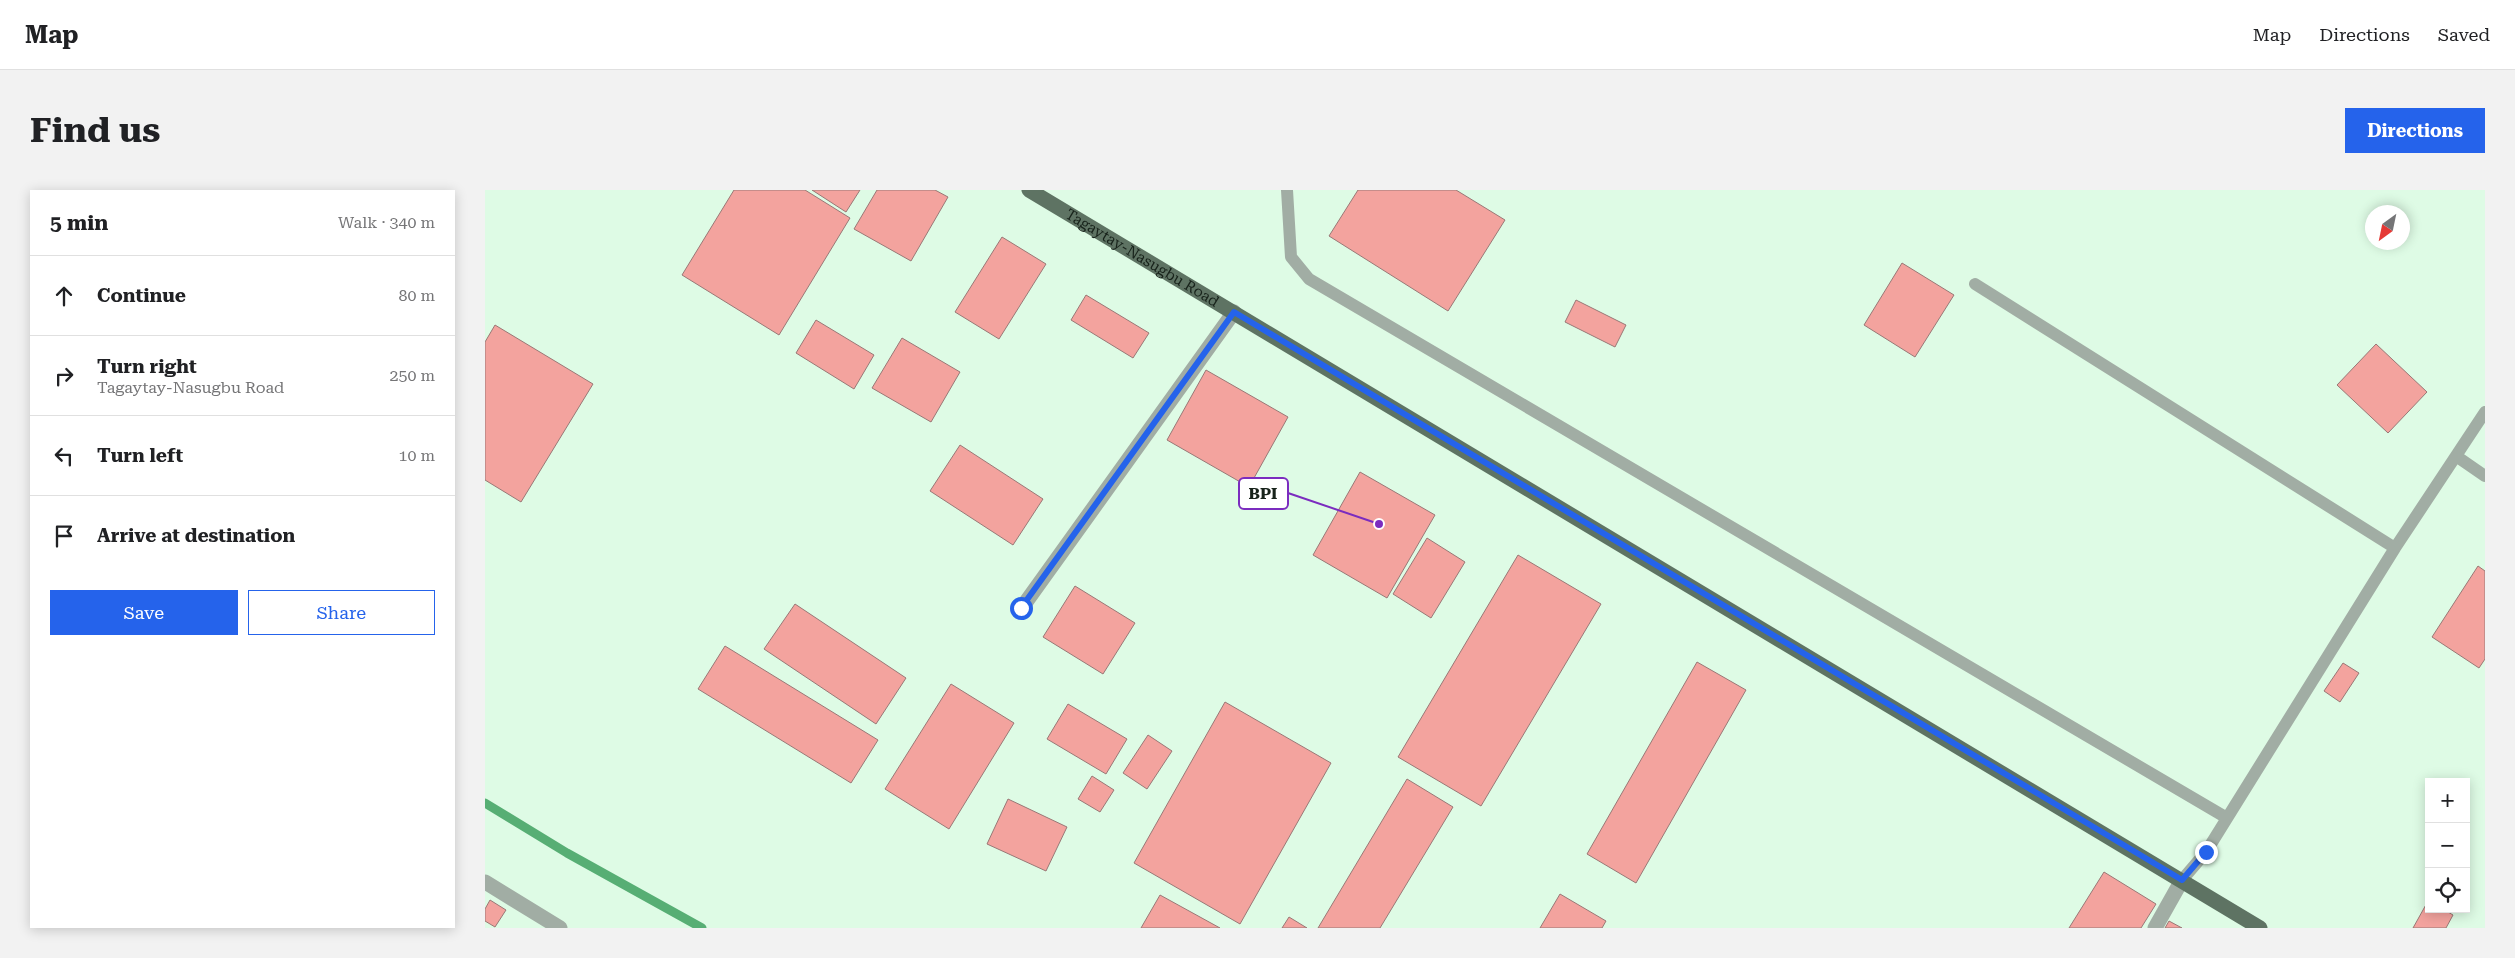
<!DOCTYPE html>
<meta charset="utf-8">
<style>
body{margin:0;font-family:"Roboto Serif",serif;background:#f2f2f2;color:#202124}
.controls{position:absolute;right:15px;bottom:15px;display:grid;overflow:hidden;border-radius:0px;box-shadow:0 2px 12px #0003}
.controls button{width:45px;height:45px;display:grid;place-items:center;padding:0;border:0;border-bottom:1px solid #e0e0e0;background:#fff;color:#202124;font:25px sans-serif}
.compass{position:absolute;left:1880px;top:15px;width:45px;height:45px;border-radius:50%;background:#fff;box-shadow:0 2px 12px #0003;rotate:213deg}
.stop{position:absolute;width:15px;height:15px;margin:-11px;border:4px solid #2563eb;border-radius:50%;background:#fff}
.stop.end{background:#2563eb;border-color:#fff;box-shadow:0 1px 5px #0008}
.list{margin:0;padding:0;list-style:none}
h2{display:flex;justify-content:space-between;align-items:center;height:65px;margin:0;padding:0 20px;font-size:21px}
h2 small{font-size:16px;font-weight:400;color:#757577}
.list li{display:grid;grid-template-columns:32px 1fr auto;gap:15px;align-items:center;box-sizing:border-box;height:80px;padding:0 20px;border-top:1px solid #e0e0e0}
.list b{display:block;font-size:19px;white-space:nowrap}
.list p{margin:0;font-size:16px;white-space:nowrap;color:#757577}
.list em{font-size:16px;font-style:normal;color:#757577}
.actions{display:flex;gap:10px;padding:15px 20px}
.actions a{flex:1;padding:11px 0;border:1px solid #2563eb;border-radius:0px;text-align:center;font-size:18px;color:#2563eb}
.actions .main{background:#2563eb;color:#fff}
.icon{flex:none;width:28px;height:28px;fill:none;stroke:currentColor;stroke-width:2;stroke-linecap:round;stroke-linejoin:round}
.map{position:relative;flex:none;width:2000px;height:738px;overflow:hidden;border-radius:0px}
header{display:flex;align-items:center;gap:30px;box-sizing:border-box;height:70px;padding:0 25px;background:#fff;border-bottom:1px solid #e0e0e0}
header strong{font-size:24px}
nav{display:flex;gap:28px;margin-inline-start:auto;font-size:18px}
.intro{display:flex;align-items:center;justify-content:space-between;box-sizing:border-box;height:120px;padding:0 30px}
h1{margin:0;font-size:35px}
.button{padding:12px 22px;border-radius:0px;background:#2563eb;color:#fff;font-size:18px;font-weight:700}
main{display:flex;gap:30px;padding:0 30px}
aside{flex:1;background:#fff;border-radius:0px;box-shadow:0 2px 12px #0003}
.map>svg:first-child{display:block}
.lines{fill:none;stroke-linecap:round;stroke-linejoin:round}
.stream{stroke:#57ae74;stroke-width:9}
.building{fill:#f3a39e;stroke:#997876}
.service{stroke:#a1ada4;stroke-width:12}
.minor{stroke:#a1ada4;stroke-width:15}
.primary{stroke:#5e7363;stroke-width:15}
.route{stroke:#2563eb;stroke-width:6}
.labels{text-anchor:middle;stroke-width:4;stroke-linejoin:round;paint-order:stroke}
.street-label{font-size:15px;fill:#18231b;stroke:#fff}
.leader{fill:none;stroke:#7b2cbf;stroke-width:2}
.callout-dot{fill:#7b2cbf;stroke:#fff;stroke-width:2}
.callout{fill:#fff;stroke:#7b2cbf;stroke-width:2}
.callout-label{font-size:16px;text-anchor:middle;font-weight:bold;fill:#18231b}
</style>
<header>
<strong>Map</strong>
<nav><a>Map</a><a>Directions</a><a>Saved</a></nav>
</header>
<div class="intro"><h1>Find us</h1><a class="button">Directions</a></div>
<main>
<aside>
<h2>5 min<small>Walk · 340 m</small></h2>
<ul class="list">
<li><svg class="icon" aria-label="ahead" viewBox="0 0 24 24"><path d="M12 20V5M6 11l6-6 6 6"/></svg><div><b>Continue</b></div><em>80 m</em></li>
<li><svg class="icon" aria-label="right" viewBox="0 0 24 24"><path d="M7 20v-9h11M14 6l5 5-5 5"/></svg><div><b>Turn right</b><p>Tagaytay-Nasugbu Road</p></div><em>250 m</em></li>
<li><svg class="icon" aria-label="left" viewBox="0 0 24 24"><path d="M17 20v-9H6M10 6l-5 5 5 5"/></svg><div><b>Turn left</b></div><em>10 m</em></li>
<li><svg class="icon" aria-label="arrive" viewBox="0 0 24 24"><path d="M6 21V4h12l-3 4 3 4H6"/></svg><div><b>Arrive at destination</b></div></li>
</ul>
<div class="actions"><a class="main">Save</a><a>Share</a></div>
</aside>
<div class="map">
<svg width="2000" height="738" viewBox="0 0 2000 738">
<rect width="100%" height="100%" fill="#defbe5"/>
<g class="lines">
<!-- stream -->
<path class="stream" d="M0 613 82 663 217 738"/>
</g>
<!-- building -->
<path class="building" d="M249 0H320L365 28 294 145 197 85Z
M327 0H375L361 22Z
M392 0H450L463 7 426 71 369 39Z
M873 0H971L1020 30 963 121 844 46Z
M517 47 561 74 514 149 470 122Z
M1417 73 1469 105 1430 167 1379 135Z
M601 105 664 143 648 168 586 130Z
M1091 110 1141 135 1130 157 1080 132Z
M331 130 389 165 369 199 311 163Z
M10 135 108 194 36 312 0 290V152Z
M417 148 475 182 446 232 387 198Z
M1891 154 1942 202 1903 243 1852 195Z
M721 180 803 227 764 297 682 250Z
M475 255 558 309 528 355 445 301Z
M875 282 950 325 902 408 828 365Z
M942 348 980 372 946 428 908 404Z
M1033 365 1116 414 996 616 913 567Z
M1993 376 2000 381V469L1994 478 1947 447Z
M590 396 650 433 618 484 558 447Z
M310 414 421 488 391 534 279 459Z
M240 456 393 550 366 593 213 499Z
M1212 472 1261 500 1151 693 1102 664Z
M1858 473 1874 483 1855 512 1839 501Z
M466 494 529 533 464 639 400 599Z
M740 512 846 573 755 734 649 673Z
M583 514 642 549 621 584 562 549Z
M663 545 687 561 662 599 638 583Z
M607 586 629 600 615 622 593 609Z
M922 589 968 617 895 738H833Z
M523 609 582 637 561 681 502 654Z
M1619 682 1671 714 1656 738H1584Z
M1075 704 1121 731 1117 738H1055Z
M675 705 735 738H656Z
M5 710 21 720 10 737 0 731V719Z
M1943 711 1944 719H1958L1968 725 1961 738H1928Z
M804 727 822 738H797Z
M1684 731 1697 738H1680Z"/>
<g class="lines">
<!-- service -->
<path class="service" d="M802 0 806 67 824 89 1742 628
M1490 94 1910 358
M1971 266 2000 286
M1697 690 1721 662 1910 358 2000 222"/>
<!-- minor -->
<path class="minor" d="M536 419 749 122
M0 692 75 738
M1670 738 1697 690"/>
<!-- primary -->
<path class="primary" id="s1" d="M544 0 1775 738"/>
</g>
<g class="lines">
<!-- route -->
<path class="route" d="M536 418 749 122 1697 690 1721 662"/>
</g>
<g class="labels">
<!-- street labels -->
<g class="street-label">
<text dy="5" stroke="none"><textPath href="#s1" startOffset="132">Tagaytay-Nasugbu Road</textPath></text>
</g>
</g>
<!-- callouts -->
<path class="leader" d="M894 334L803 303"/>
<circle class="callout-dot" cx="894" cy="334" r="5"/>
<rect class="callout" x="754" y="288" width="49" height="31" rx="5"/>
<g class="callout-label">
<text x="778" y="309">BPI</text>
</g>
</svg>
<div class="controls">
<button>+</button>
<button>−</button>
<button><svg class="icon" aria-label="locate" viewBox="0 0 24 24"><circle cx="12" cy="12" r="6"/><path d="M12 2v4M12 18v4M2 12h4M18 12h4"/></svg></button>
</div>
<svg class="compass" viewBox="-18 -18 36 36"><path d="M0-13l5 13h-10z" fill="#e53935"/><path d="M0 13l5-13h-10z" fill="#757577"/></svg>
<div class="stop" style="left:536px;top:418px"></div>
<div class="stop end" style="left:1721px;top:662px"></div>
</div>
</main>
